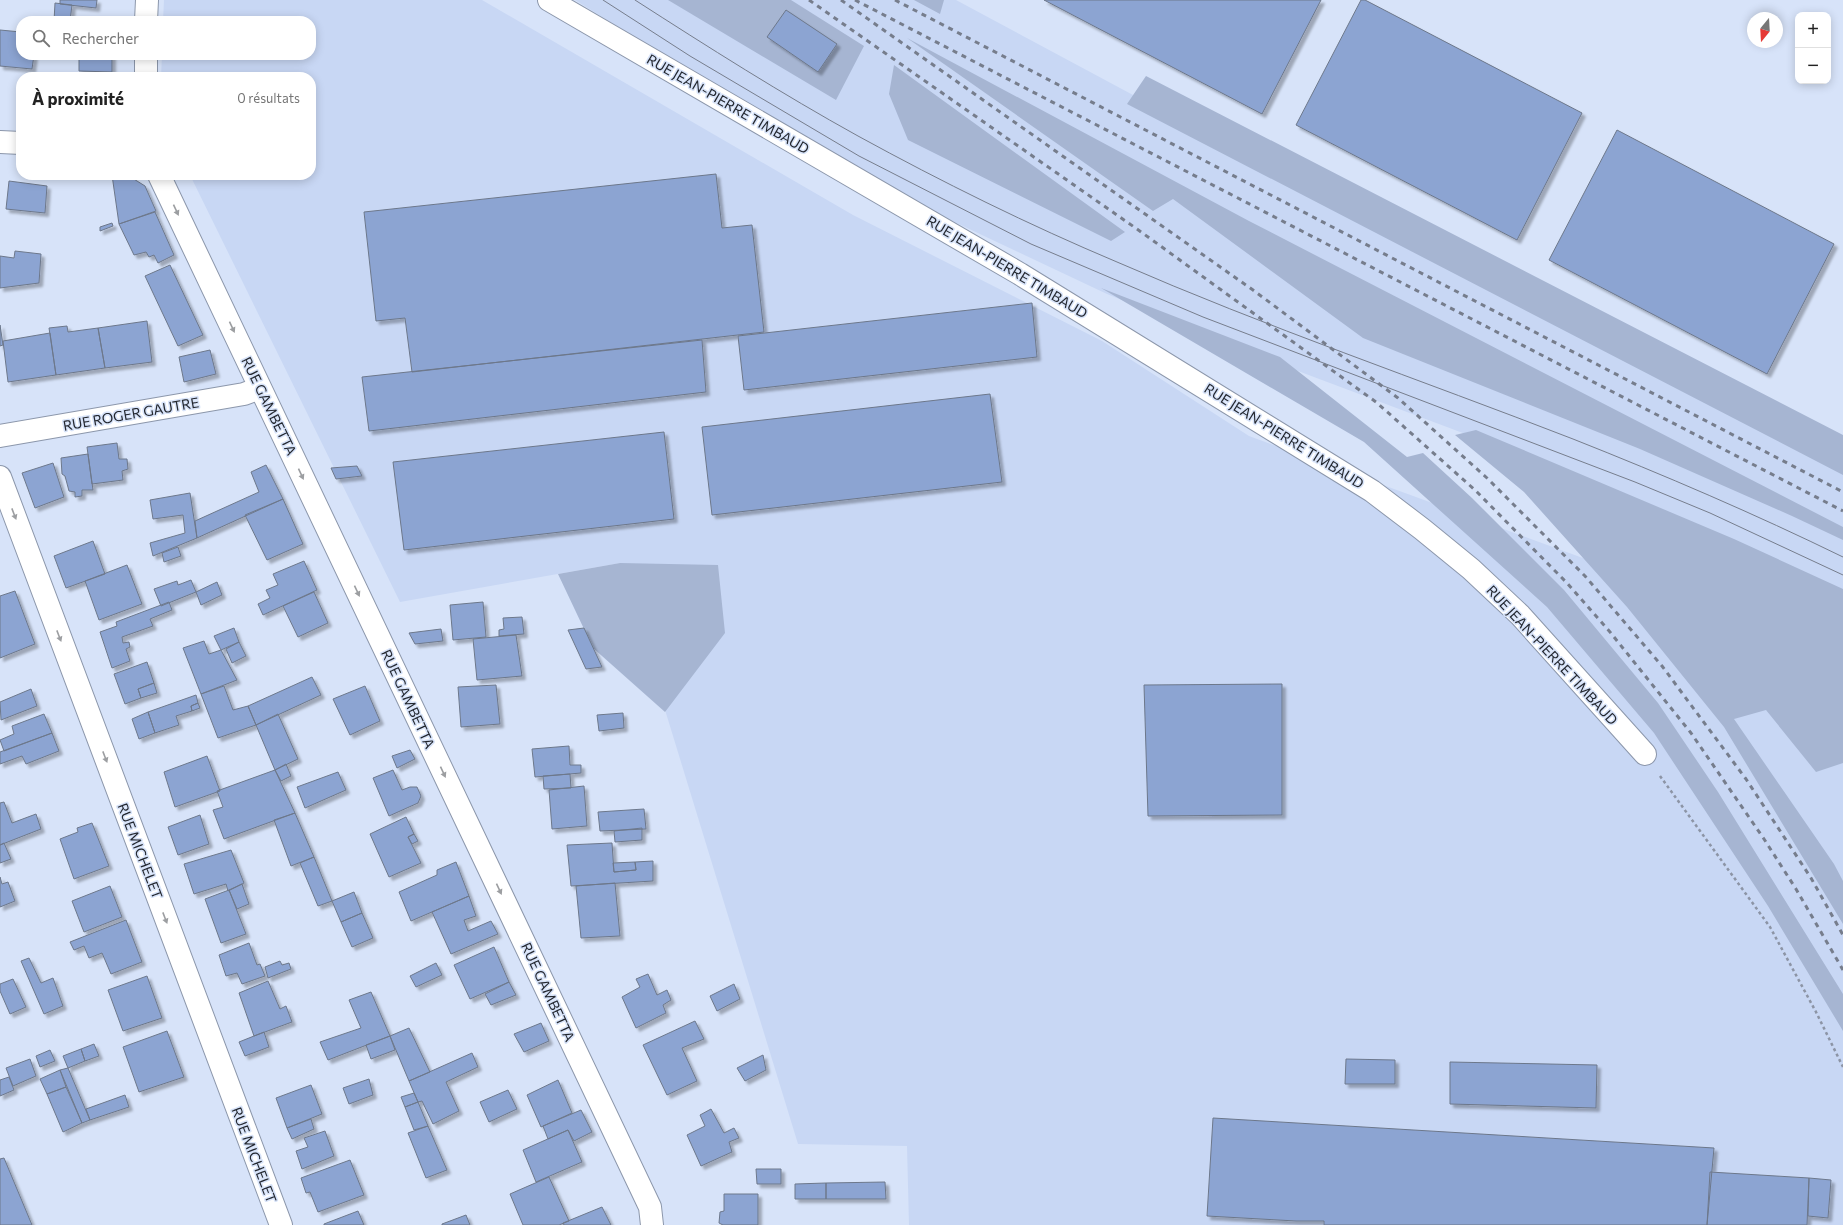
<!DOCTYPE html>
<html lang="fr">
<meta charset="utf-8">
<style>
body{margin:0;font-family:Commissioner,sans-serif;background:#f6f6f6;color:#222}
.controls{position:absolute;right:12px;top:12px;display:grid;overflow:hidden;border-radius:8px;box-shadow:0 2px 10px #0003}
.controls button{width:36px;height:36px;display:grid;place-items:center;padding:0;border:0;border-bottom:1px solid #e0e0e0;background:#fff;color:#222;font:20px sans-serif}
.compass{position:absolute;left:1747px;top:12px;width:36px;height:36px;border-radius:50%;background:#fff;box-shadow:0 2px 10px #0003;rotate:198deg}
.list{margin:0;padding:0;list-style:none}
h2{display:flex;justify-content:space-between;align-items:center;height:52px;margin:0;padding:0 16px;font-size:17px}
h2 small{font-size:13px;font-weight:400;color:#767676}
.icon{flex:none;width:22px;height:22px;fill:none;stroke:currentColor;stroke-width:2;stroke-linecap:round;stroke-linejoin:round}
.map{position:relative;flex:none;width:1843px;height:1225px;overflow:hidden}
.search{position:absolute;background:#fff;box-shadow:0 2px 10px #0003;left:16px;top:16px;width:300px;height:44px;display:flex;align-items:center;gap:10px;box-sizing:border-box;padding:0 14px;border-radius:16px;color:#767676;font-size:15px}
.panel{position:absolute;background:#fff;box-shadow:0 2px 10px #0003;left:16px;top:72px;width:300px;height:108px;border-radius:16px}
.map>svg:first-child{display:block}
.built{fill:#c8d7f4}
.green{fill:#a6b5d2}
.building{fill:#8ca4d2;stroke:#6d788b;filter:url(#shadow)}
.lines{fill:none;stroke-linecap:round;stroke-linejoin:round}
.minor-casing{stroke:#8c97ab;stroke-width:24}
.path{stroke:#8c94a5;stroke-width:2.5;stroke-dasharray:3 3;stroke-linecap:butt}
.minor{stroke:#fff;stroke-width:22}
.tram{stroke:#767d8c;stroke-width:1}
.rail{stroke:#767d8c;stroke-width:3;stroke-dasharray:5 5;stroke-linecap:butt}
.oneway{fill:#9c9ea1}
.labels{text-anchor:middle;stroke-width:3;stroke-linejoin:round;paint-order:stroke}
.street-label{font-size:14px;fill:#23272f;stroke:#d7e3f9}
</style>
<div class="map">
<svg width="1843" height="1225" viewBox="0 0 1843 1225">
<defs>
<filter id="shadow"><feDropShadow dx="3.5" dy="3.5" stdDeviation="1" flood-color="#0004"/></filter>
</defs>
<rect width="100%" height="100%" fill="#d7e3f9"/>
<!-- built -->
<path class="built" d="M164 0H482L853 215 1102 341 1249 436 1843 653V1225H909L907 1146 798 1144 620 563 400 602 190 175H311V77H161L162 55H311V21H163Z
M575 0H956L1409 243 1843 468V594L1620 492 1298 371 1107 294 927 209 765 118Z"/>
<!-- green -->
<path class="green" d="M668 0H791L864 46 836 100Z
M914 0H944L940 14Z
M907 38 1249 221 1843 527V540L1792 516 1640 449 1363 338 1173 199 1153 211Z
M894 65 1125 232 1111 241 908 140 889 94Z
M1146 76 1843 435V475L1127 104Z
M1101 288 1280 357 1407 457 1423 453 1472 498 1564 590 1658 703 1718 792 1843 994V1031L1768 906 1654 733 1547 607 1364 442Z
M1476 430 1734 539 1843 589V763L1816 772 1766 710 1734 719 1834 864 1843 881V924L1724 727 1627 607 1524 492 1455 435Z
M620 563 718 565 725 633 665 712 593 648 558 574Z"/>
<!-- building -->
<path class="building" d="M60 0H97L96 8 60 4Z
M1044 0H1321L1262 114Z
M1361 0H1365L1582 113 1517 240 1296 125Z
M55 3 72 5 70 21H54Z
M786 10 837 44 818 72 767 37Z
M0 30 21 32V55H34L32 69 0 66Z
M75 55H112V72L79 71V56Z
M1617 130 1834 244 1767 374 1549 260Z
M716 174 722 228 752 225 764 332 412 372 405 318 376 321 364 212Z
M112 175 129 176 145 186 156 211 119 224Z
M9 181 47 186 45 213 6 209Z
M155 212 174 255 158 263 154 255 149 257 146 252 134 255 119 224Z
M112 223 113 226 100 231V227Z
M15 251 41 254 39 283 0 288V256L14 258Z
M170 265 203 335 178 346 145 276Z
M1032 303 1037 357 744 390 738 336Z
M147 321 152 362 105 368 98 328Z
M0 325 3 345 0 346Z
M67 326 68 332 98 328 105 368 56 375 49 328Z
M50 333 56 375 8 382 3 341Z
M702 340 706 392 369 431 362 377Z
M210 350 216 374 184 382 179 357Z
M990 394 1002 482 712 515 702 427Z
M664 432 674 519 404 550 393 462Z
M117 443 119 459H127L128 469 122 471 123 480 92 484 87 447Z
M88 454 93 490H82V496L75 497V492L69 491 65 476 62 474 61 458Z
M53 463 64 497 35 508 22 473Z
M266 465 283 499 197 538 195 521 259 492 251 472Z
M357 466 362 476 336 479 331 468Z
M190 493 197 538 153 556 150 543 185 533 183 515 153 519 150 500Z
M283 499 303 544 267 560 245 515Z
M93 541 105 574 66 588 54 556Z
M178 547 181 556 164 562 162 553Z
M304 561 317 590 263 615 258 604 270 598 266 590 278 585 273 574Z
M127 565 142 604 99 620 85 581Z
M191 580 196 592 161 606 154 589 177 581 178 585Z
M217 582 222 595 201 605 196 592Z
M15 591 35 644 0 658V596Z
M314 592 328 623 298 637 283 606Z
M169 602 172 610 150 619 153 626 122 637 123 643 129 642 130 647 126 649 130 661 112 668 100 632 117 626 116 622Z
M483 602 486 637 453 640 450 605Z
M522 617 524 634 499 636V630L504 629 503 618Z
M234 628 239 642 221 650 214 636Z
M584 628 602 667 586 669 568 630Z
M441 629 443 641 415 644 409 633Z
M516 635 522 676 477 680 473 639Z
M204 641 209 654 221 650 237 680 201 694 183 648Z
M239 642 246 656 232 663 226 649Z
M147 662 154 683 138 689 141 698 125 704 114 674Z
M312 677 321 695 256 725 248 706Z
M154 683 157 693 141 698 138 689Z
M1282 684V815L1148 816 1144 685Z
M496 685 500 724 461 727 458 687Z
M224 686 233 710 248 706 256 725 218 738 201 694Z
M365 686 380 721 350 735 333 699Z
M31 689 37 706 1 720 0 702Z
M196 695 198 703 191 706 192 711 176 716 179 725 155 733 148 712Z
M198 703 200 708 192 711 191 706Z
M148 712 155 733 139 739 132 719Z
M623 713 624 728 599 731 597 715Z
M44 714 52 733 4 751 0 740 14 734 12 726Z
M278 714 298 759 275 770 256 725Z
M52 733 59 751 26 764 22 756 0 764V752Z
M569 746 570 765H581V773L535 777 532 749Z
M410 750 415 759 397 768 392 756Z
M207 756 220 791 175 807 164 772Z
M286 764 291 776 281 781 275 770Z
M275 770 295 813 224 839 213 810 223 807 217 791Z
M393 770 402 790 410 787H417L421 796 418 803 389 816 373 778Z
M338 772 346 790 305 808 297 787Z
M570 774 571 788 544 789 543 776Z
M584 786 587 826 552 829 549 790Z
M4 802 12 823 36 814 41 829 0 845V803Z
M644 809 646 829 600 831 598 812Z
M295 813 314 857 291 866 274 820Z
M200 815 209 844 178 855 168 827Z
M406 817 414 834 408 837 421 863 389 877 370 834Z
M92 823 109 866 74 879 60 839 78 832 77 828Z
M642 828V840L615 842 614 831Z
M414 834 418 841 412 844 408 837Z
M4 843 11 859 0 863V845Z
M612 843 614 872 636 870 635 862 653 861V881L571 886 567 845Z
M231 850 244 883 228 891 226 884 194 894 184 864Z
M314 857 332 901 318 906 300 863Z
M456 862 469 896 411 921 399 892 437 875V870Z
M635 862 636 870 614 872 613 863Z
M0 877 2 884 8 882 15 901 0 907Z
M615 883 620 936 581 938 576 886Z
M242 884 249 904 237 909 229 890Z
M110 886 122 917 84 932 72 901Z
M229 890 246 934 221 943 205 899Z
M354 892 362 913 341 922 332 901Z
M469 896 476 916 464 920 468 931 491 921 498 934 451 954 432 912Z
M362 913 373 938 352 947 341 922Z
M126 920 142 962 111 974 102 953 89 958 84 946 74 950 70 942Z
M249 943 257 965 260 964 265 976 242 984 237 973 226 976 219 955Z
M494 947 509 982 470 999 454 965Z
M29 958 41 983 53 978 63 1006 44 1014 21 961Z
M280 961 282 965 289 963 291 969 268 978 265 967Z
M436 963 442 975 416 987 410 976Z
M648 974 657 995 667 990 671 1000 663 1005 666 1013 636 1028 622 997 640 987 636 979Z
M147 976 162 1018 123 1031 108 990Z
M13 979 26 1007 10 1014 0 991V984Z
M268 981 280 1009 286 1006 292 1022 254 1036 239 993Z
M509 982 516 995 491 1005 485 994Z
M734 984 740 999 717 1011 710 996Z
M371 992 390 1036 328 1060 320 1042 361 1028 349 1000Z
M695 1021 704 1039 682 1048 697 1081 667 1095 643 1045Z
M541 1023 549 1041 524 1052 514 1034Z
M409 1028 430 1072 409 1081 390 1036Z
M167 1031 184 1077 139 1092 123 1047Z
M264 1032 269 1047 245 1056 239 1042Z
M390 1036 395 1050 371 1059 366 1045Z
M94 1044 99 1056 85 1061 81 1049Z
M81 1049 85 1061 68 1068 63 1056Z
M50 1050 55 1061 40 1067 36 1056Z
M472 1053 478 1067 446 1082 459 1111 433 1124 422 1101 418 1102 409 1081Z
M763 1055 766 1070 745 1081 737 1068Z
M30 1059 36 1076 13 1086 6 1068Z
M1346 1059 1395 1060V1084H1345Z
M1450 1062 1597 1065 1596 1108 1450 1104Z
M68 1068 90 1120 82 1123 60 1070Z
M60 1070 66 1087 47 1094 40 1079Z
M9 1077 14 1090 0 1096V1080Z
M369 1079 373 1095 349 1104 343 1088Z
M558 1080 572 1113 541 1127 527 1095Z
M311 1085 322 1114 287 1128 276 1098Z
M66 1087 82 1123 63 1132 47 1094Z
M508 1090 517 1109 489 1122 480 1102Z
M414 1093 418 1102 405 1107 401 1097Z
M125 1095 129 1107 90 1120 86 1109Z
M418 1102 428 1126 414 1130 405 1107Z
M711 1109 724 1133 734 1128 739 1138 729 1142 732 1152 701 1166 687 1135 705 1126 700 1115Z
M581 1110 592 1132 574 1141 568 1130 548 1139 543 1126Z
M1213 1118 1714 1148 1707 1225H1324V1221H1296L1207 1216Z
M311 1119 314 1129 292 1139 287 1128Z
M428 1126 447 1170 426 1178 408 1133Z
M568 1130 582 1162 536 1182 523 1150Z
M325 1131 334 1156 302 1169 296 1151 308 1147 304 1138Z
M4 1158 32 1225H0V1159Z
M350 1160 364 1195 318 1212 310 1192 306 1193 301 1178Z
M756 1169H781V1184H757Z
M1710 1172 1809 1178 1807 1225H1707Z
M549 1177 569 1221 559 1225H523L510 1194Z
M1809 1178 1831 1180 1828 1218 1808 1216Z
M885 1182 886 1199H826V1183Z
M826 1183V1199H795V1184Z
M724 1194H758V1225H723L719 1223 720 1212 724 1211Z
M602 1207 611 1225H564L563 1223Z
M358 1211 364 1225H324V1224Z
M466 1215 470 1225H442V1224Z"/>
<g class="lines">
<!-- minor casing -->
<g class="minor-casing">
<path id="minor" d="M549 0 1020 274 1372 491 1422 529 1471 569 1520 615 1645 754
M146 21 147 0
M146 77V55
M0 142 21 143
M159 175 650 1207 652 1225
M0 436 244 394 260 388
M0 477 281 1225"/>
</g>
<!-- path -->
<path class="path" d="M1660 776 1770 927 1816 1012 1843 1067"/>
<!-- minor -->
<use href="#minor" class="minor"/>
<!-- tram -->
<path class="tram" d="M603 0 690 56 859 156 1031 244 1203 317 1635 482 1710 513 1843 575
M635 0C708 47 782 94 858 136 942 182 1029 225 1117 262 1266 327 1421 380 1573 439 1664 475 1755 514 1843 557"/>
<!-- rail -->
<path class="rail" d="M809 0 1137 229 1376 402 1475 490 1567 583 1610 632 1691 733 1764 839 1796 889 1843 970
M841 0 1253 290 1398 398 1487 478 1585 576 1662 666 1746 779 1811 878 1843 935
M855 0 1843 511
M895 0 1843 492"/>
</g>
<!-- one-way arrows -->
<defs><path id="oneway-solid" d="M-6-.8H1V-3.2L6.5 0L1 3.2V.8H-6Z"/></defs>
<g class="oneway">
<use href="#oneway-solid" transform="translate(176 210) rotate(65)"/>
<use href="#oneway-solid" transform="translate(232 327) rotate(65)"/>
<use href="#oneway-solid" transform="translate(301 474) rotate(65)"/>
<use href="#oneway-solid" transform="translate(14 514) rotate(69)"/>
<use href="#oneway-solid" transform="translate(357 591) rotate(65)"/>
<use href="#oneway-solid" transform="translate(59 636) rotate(69)"/>
<use href="#oneway-solid" transform="translate(105 757) rotate(69)"/>
<use href="#oneway-solid" transform="translate(443 772) rotate(65)"/>
<use href="#oneway-solid" transform="translate(499 889) rotate(65)"/>
<use href="#oneway-solid" transform="translate(165 918) rotate(69)"/>
</g>
<g class="labels">
<!-- street labels -->
<g class="street-label">
<text transform="translate(728 104) rotate(30)" y="5">RUE JEAN-PIERRE TIMBAUD</text>
<text transform="translate(1007 267) rotate(31)" y="5">RUE JEAN-PIERRE TIMBAUD</text>
<text transform="translate(269 406) rotate(64)" y="5">RUE GAMBETTA</text>
<text transform="translate(131 414) rotate(-10)" y="5">RUE ROGER GAUTRE</text>
<text transform="translate(1284 436) rotate(32)" y="5">RUE JEAN-PIERRE TIMBAUD</text>
<text transform="translate(1552 655) rotate(47)" y="5">RUE JEAN-PIERRE TIMBAUD</text>
<text transform="translate(408 699) rotate(65)" y="5">RUE GAMBETTA</text>
<text transform="translate(140 851) rotate(69)" y="5">RUE MICHELET</text>
<text transform="translate(548 992) rotate(65)" y="5">RUE GAMBETTA</text>
<text transform="translate(254 1155) rotate(69)" y="5">RUE MICHELET</text>
</g>
</g>
</svg>
<div class="controls">
<button>+</button>
<button>−</button>
</div>
<svg class="compass" viewBox="-18 -18 36 36"><path d="M0-13l5 13h-10z" fill="#e53935"/><path d="M0 13l5-13h-10z" fill="#767676"/></svg>
<div class="search"><svg class="icon" aria-label="search" viewBox="0 0 24 24"><circle cx="10" cy="10" r="6"/><path d="M15 15l6 6"/></svg>Rechercher</div>
<section class="panel">
<h2>À proximité<small>0 résultats</small></h2>
<ul class="list">
</ul>
</section>
</div>
